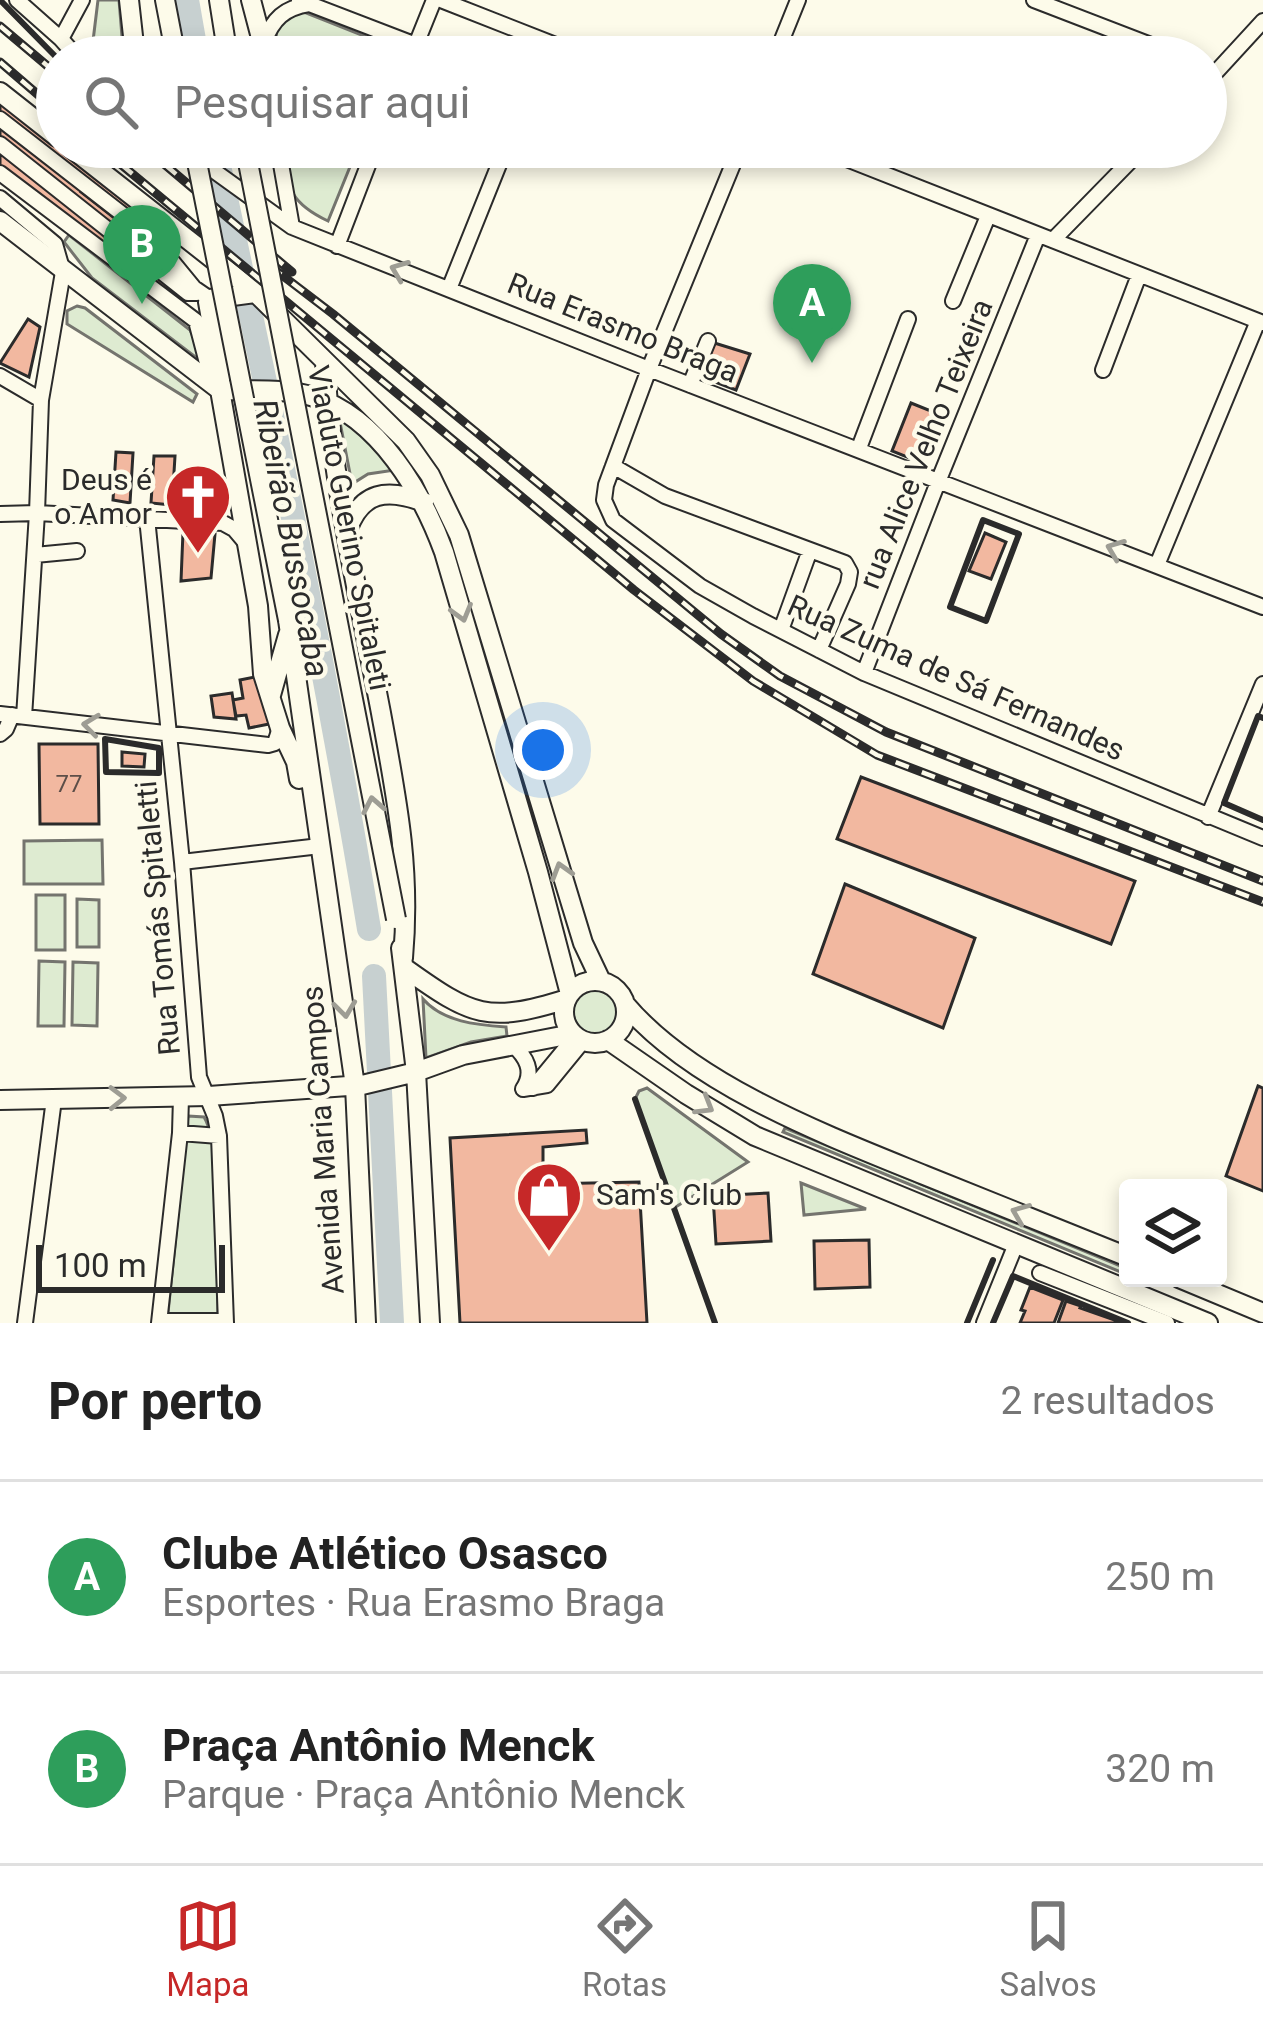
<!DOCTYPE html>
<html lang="pt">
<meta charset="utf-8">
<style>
body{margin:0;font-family:Roboto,sans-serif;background:#f6f6f6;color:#222}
.controls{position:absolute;right:36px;bottom:36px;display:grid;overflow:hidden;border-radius:12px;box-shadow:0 6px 18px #0003}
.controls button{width:108px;height:108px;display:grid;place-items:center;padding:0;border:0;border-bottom:3px solid #e0e0e0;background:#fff;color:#222;font:60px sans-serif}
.scale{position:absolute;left:36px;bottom:30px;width:189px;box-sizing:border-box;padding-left:12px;border:6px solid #2b2b2b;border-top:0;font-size:33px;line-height:42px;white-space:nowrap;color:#2b2b2b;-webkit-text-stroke:9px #fdfbea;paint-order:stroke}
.you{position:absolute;left:543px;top:750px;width:42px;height:42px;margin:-30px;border:9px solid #fff;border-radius:50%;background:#1a73e8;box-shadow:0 0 0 18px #1a73e833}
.badge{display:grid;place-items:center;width:78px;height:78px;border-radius:50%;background:#c62828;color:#fff;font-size:39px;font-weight:700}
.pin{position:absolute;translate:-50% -99px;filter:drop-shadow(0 3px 6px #0008)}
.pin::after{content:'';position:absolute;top:63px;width:42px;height:36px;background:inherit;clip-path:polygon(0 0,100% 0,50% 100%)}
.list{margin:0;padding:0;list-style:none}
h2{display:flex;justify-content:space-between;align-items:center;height:156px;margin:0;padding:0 48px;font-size:51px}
h2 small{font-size:39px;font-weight:400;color:#767676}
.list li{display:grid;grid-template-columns:78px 1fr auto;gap:36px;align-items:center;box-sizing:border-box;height:192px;padding:0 48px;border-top:3px solid #e0e0e0}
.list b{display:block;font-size:45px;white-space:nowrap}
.list p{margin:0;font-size:39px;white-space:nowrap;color:#767676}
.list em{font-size:39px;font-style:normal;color:#767676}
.icon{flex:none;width:66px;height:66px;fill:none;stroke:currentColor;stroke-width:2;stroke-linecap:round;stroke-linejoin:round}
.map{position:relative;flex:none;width:1263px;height:1323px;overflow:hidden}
.search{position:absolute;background:#fff;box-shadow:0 6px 18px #0003;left:36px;right:36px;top:36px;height:132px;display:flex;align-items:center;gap:30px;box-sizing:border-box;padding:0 42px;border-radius:66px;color:#767676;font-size:45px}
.sheet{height:540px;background:#fff}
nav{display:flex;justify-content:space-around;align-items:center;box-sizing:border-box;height:168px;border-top:3px solid #e0e0e0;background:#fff;font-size:33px;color:#767676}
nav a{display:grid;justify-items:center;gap:6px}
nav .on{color:#c62828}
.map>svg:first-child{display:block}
.green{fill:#deebd1;stroke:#74746e;stroke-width:3}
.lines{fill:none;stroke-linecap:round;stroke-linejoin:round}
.river{stroke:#c7d0d0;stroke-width:24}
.building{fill:#f2b8a0;stroke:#2b2b2b;stroke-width:3}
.minor-casing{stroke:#2b2b2b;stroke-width:18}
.major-casing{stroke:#2b2b2b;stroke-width:22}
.minor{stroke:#fdfbea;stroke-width:14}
.major{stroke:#fdfbea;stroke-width:18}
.rail-casing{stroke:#2b2b2b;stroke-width:9}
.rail{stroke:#fdfbea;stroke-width:4.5;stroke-dasharray:14;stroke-linecap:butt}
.major-bridge-casing{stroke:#2b2b2b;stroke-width:22;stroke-linecap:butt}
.major-bridge{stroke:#fdfbea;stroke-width:18}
.wall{stroke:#2b2b2b;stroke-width:6}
.oneway{stroke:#9e9d94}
.labels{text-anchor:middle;stroke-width:9;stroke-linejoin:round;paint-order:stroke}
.number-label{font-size:24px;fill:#5d4e48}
.street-label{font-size:30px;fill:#2b2b2b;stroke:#fdfbea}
.poi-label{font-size:30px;fill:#2b2b2b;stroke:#fdfbea;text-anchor:end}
.water-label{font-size:33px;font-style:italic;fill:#2b2b2b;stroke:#fdfbea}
</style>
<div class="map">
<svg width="1263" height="1323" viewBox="0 0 1263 1323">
<rect width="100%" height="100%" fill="#fdfbea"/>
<!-- green -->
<path class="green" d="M98 0H119L122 37 96 46 93 41Z
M304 12 397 49 394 57H281C272 31 273 17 304 12Z
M282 147H358L328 221C288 202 288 187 282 147Z
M69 235 190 330 197 346 198 359 92 278 64 242Z
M77 306 85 308 197 394 193 402 67 324V311Z
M339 417 349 423 395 470 368 474 352 484Z
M102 840 103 884H24V841Z
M36 895H65V950H36Z
M77 899 99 900V947H77Z
M39 961 65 962 64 1026H38Z
M73 962 98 963 97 1026 72 1025Z
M573 1011a23 23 0 1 1 46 0a23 23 0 1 1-46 0Z
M423 999C443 1022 477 1025 506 1027L507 1036 471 1042 426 1058Z
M647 1088 748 1162 674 1208 635 1099 639 1091Z
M188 1116 204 1117C223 1147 217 1281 218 1323H167Z
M785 1128 1128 1269V1275L783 1132Z
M801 1183 866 1209 804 1215Z"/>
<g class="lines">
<!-- river -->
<path class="river" d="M187 0 197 57
M215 147C271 407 326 667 369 929
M374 976 392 1323"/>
</g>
<!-- building -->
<path class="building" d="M0 103 161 227 156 233 89 182 81 192 149 245 144 251 185 296 179 304 0 165V153L58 198 0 142Z
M28 319 40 327 29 377 0 363Z
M708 341 750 354 736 390 694 374Z
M911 403 941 415 922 463 892 451Z
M116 452 133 453 130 503 113 500Z
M154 456H175L172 505 151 503Z
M183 532 215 534 211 578 181 581Z
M985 533 1006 542 991 579 969 571Z
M260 676 269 724 249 728 246 715 236 716 233 700 243 698 240 680Z
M232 693 236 719 214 717 211 696Z
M39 744H98L99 824H40Z
M122 752 145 754 144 767 122 766Z
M861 777 1135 881 1111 944 837 839Z
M845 884 975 938 943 1028 813 974Z
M1258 1086 1263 1088V1191L1226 1176Z
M586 1130 587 1143 543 1147V1184L639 1182 647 1323H460L450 1138Z
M768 1193 771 1241 716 1244 713 1196Z
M869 1240 870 1287 815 1289 814 1241Z
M1030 1287 1063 1300 1054 1323H1020L1025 1311 1021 1310Z
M1066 1301 1081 1306 1080 1308 1123 1323H1058Z"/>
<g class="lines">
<!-- minor casing -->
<g class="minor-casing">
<path id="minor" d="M17 0 61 39 77 57
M299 0 416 45
M441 0 586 57
M1034 0 1182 57
M61 39 82 0
M264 42C273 19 284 8 309 4
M411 57 434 0
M775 57 798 0
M1206 83 1263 21
M0 119 153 238 194 288 210 299
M0 144 188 293H197
M181 147 292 227 649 369 1263 607
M278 147 292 227
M740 147 649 369 606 485 604 500 613 520 700 586 753 616 864 673 1263 838
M816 147 1263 323
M0 173 196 321 208 367 217 385
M0 198 55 244 63 272 41 400 37 513 24 717
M1053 240 1144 147
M337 246 375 147
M449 289 506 147
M953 301 988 216
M1103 370 1139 275
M0 376 41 400
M690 385 708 341
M859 448 908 319
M613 466 665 496 845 563 850 572 848 584 819 650
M0 514 37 513 223 523 234 529 245 542
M147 518 182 862 199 1077 215 1116 219 1136 226 1323
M35 555 77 551
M1157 565 1258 321
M781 630 810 550
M864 673 938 482 1038 235
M0 714 268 745 275 743 280 728
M0 734 6 729 12 715
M1208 817 1263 684
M182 862 320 846
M512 1044C526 1057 535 1071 523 1089L547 1085 583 1041
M533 1088 575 1037
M180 1133 219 1136
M1040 1273 1167 1323
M160 1321H226
M25 1323 54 1099
M159 1323 180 1133 181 1097
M984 1323 1016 1244"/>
</g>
<!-- major casing -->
<g class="major-casing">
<path id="major" d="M129 0 134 45 138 57
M165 0 176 57
M219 0 228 57
M251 0 266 57
M0 92 57 137
M70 147 256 293 406 441 430 475 459 535 583 943 601 981
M0 221 220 390
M256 293 210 299 208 302 220 371V390L258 606 263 674 280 728 296 762 299 779
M325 362C331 480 359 597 381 713 397 800 411 869 403 958
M220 390C250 391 285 388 314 397 379 418 422 492 444 552L538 872 570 994
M347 531C361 491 387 488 424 502
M288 620 355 1086 366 1323
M271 695 288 635
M401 948 416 1072 430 1323
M406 969C472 1016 487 1024 567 999
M564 1012a31 31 0 1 1 62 0a31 31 0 1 1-62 0Z
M625 1004C693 1085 828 1136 924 1175 992 1202 1060 1230 1128 1257
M608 1040 686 1094 755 1136 1208 1323
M0 1100 209 1096 362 1085 416 1072 463 1055 572 1034
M1179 1278 1263 1313"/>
</g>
<!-- minor -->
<use href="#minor" class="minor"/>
<!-- major -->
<use href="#major" class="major"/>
<!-- rail casing -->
<g class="rail-casing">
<path id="rail" d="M0 26 57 74
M0 62 57 111
M100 147 634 590 753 681 877 755 1263 902
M144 147 292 272
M270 266 333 314 721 634 780 676 886 732 1263 881"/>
</g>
<!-- rail -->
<use href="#rail" class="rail"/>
<!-- major-bridge casing -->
<g class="major-bridge-casing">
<path id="major-bridge" d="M194 147 288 620
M245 147 396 919"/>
</g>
<!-- major-bridge -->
<use href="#major-bridge" class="major-bridge"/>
<!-- wall -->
<path class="wall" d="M0 0 57 58
M983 520 1019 534 986 621 950 607Z
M1263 718 1258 716 1224 803 1263 820
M105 739 159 748V773L106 772Z
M635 1099 715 1323
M967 1323 993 1260
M993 1323 1013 1276 1128 1323"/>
</g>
<!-- one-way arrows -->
<defs><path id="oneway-chevron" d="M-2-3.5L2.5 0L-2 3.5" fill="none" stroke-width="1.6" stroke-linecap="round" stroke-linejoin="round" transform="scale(3)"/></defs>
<g class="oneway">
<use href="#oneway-chevron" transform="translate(399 270) rotate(-159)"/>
<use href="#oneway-chevron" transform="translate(1115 549) rotate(-159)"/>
<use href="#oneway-chevron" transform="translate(462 613) rotate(74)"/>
<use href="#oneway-chevron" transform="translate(91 725) rotate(-173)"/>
<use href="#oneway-chevron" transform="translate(373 805) rotate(-101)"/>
<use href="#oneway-chevron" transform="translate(561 871) rotate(-107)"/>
<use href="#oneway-chevron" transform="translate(345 1009) rotate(83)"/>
<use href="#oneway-chevron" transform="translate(117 1098) rotate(-1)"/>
<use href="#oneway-chevron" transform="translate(705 1106) rotate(31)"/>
<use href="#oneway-chevron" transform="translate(1020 1213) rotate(-158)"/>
</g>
<!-- icons -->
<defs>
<g id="church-pin" transform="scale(3.45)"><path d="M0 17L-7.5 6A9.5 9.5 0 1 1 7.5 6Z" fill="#c62828" stroke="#fdfbea"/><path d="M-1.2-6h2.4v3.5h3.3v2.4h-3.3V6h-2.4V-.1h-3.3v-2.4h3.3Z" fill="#fff"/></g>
<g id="shop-pin" transform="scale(3.45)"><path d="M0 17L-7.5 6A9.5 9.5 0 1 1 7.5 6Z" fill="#c62828" stroke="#fdfbea"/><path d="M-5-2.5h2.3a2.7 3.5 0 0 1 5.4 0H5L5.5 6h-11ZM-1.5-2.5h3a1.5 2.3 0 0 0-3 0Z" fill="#fff"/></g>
</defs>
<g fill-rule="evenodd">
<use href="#church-pin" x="198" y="497"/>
<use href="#shop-pin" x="549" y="1195"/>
</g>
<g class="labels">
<!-- number labels -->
<g class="number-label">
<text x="69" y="792">77</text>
</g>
<!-- street labels -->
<g class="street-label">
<text transform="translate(623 328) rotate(22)" y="10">Rua Erasmo Braga</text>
<text transform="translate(926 444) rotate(-68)" y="10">rua Alice Velho Teixeira</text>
<text transform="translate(349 528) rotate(79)" y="10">Viaduto Guerino Spitaleti</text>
<text transform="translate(956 678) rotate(24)" y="10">Rua Zuma de Sá Fernandes</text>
<text transform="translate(158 918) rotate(-95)" y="10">Rua Tomás Spitaletti</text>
<text transform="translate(323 1140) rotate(-94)" y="10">Avenida Maria Campos</text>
</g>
<!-- poi labels -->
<g class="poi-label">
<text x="152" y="490">Deus é<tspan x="152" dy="34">o Amor</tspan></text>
<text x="596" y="1205" text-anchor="start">Sam's Club</text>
</g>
<!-- water labels -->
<g class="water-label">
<text transform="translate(292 538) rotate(79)" y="12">Ribeirão Bussocaba</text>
</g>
</g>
</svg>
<div class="controls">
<button><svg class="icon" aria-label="layers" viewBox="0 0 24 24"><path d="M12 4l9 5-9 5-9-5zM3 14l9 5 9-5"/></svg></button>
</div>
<div class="scale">100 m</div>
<div class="you"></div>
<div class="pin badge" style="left:812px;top:363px;background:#2e9e5b">A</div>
<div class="pin badge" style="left:142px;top:304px;background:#2e9e5b">B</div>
<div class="search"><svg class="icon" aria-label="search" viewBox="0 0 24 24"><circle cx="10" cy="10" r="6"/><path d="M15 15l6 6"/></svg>Pesquisar aqui</div>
</div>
<section class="sheet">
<h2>Por perto<small>2 resultados</small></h2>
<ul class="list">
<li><span class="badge" style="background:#2e9e5b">A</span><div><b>Clube Atlético Osasco</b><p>Esportes · Rua Erasmo Braga</p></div><em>250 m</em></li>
<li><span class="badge" style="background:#2e9e5b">B</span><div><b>Praça Antônio Menck</b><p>Parque · Praça Antônio Menck</p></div><em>320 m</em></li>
</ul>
</section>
<nav>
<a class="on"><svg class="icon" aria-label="map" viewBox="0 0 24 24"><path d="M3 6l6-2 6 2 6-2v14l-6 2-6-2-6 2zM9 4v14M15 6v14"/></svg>Mapa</a>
<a><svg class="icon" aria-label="directions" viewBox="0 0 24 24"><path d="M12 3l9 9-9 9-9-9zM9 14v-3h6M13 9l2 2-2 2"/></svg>Rotas</a>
<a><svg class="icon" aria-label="saved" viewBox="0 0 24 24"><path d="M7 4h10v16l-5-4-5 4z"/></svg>Salvos</a>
</nav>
